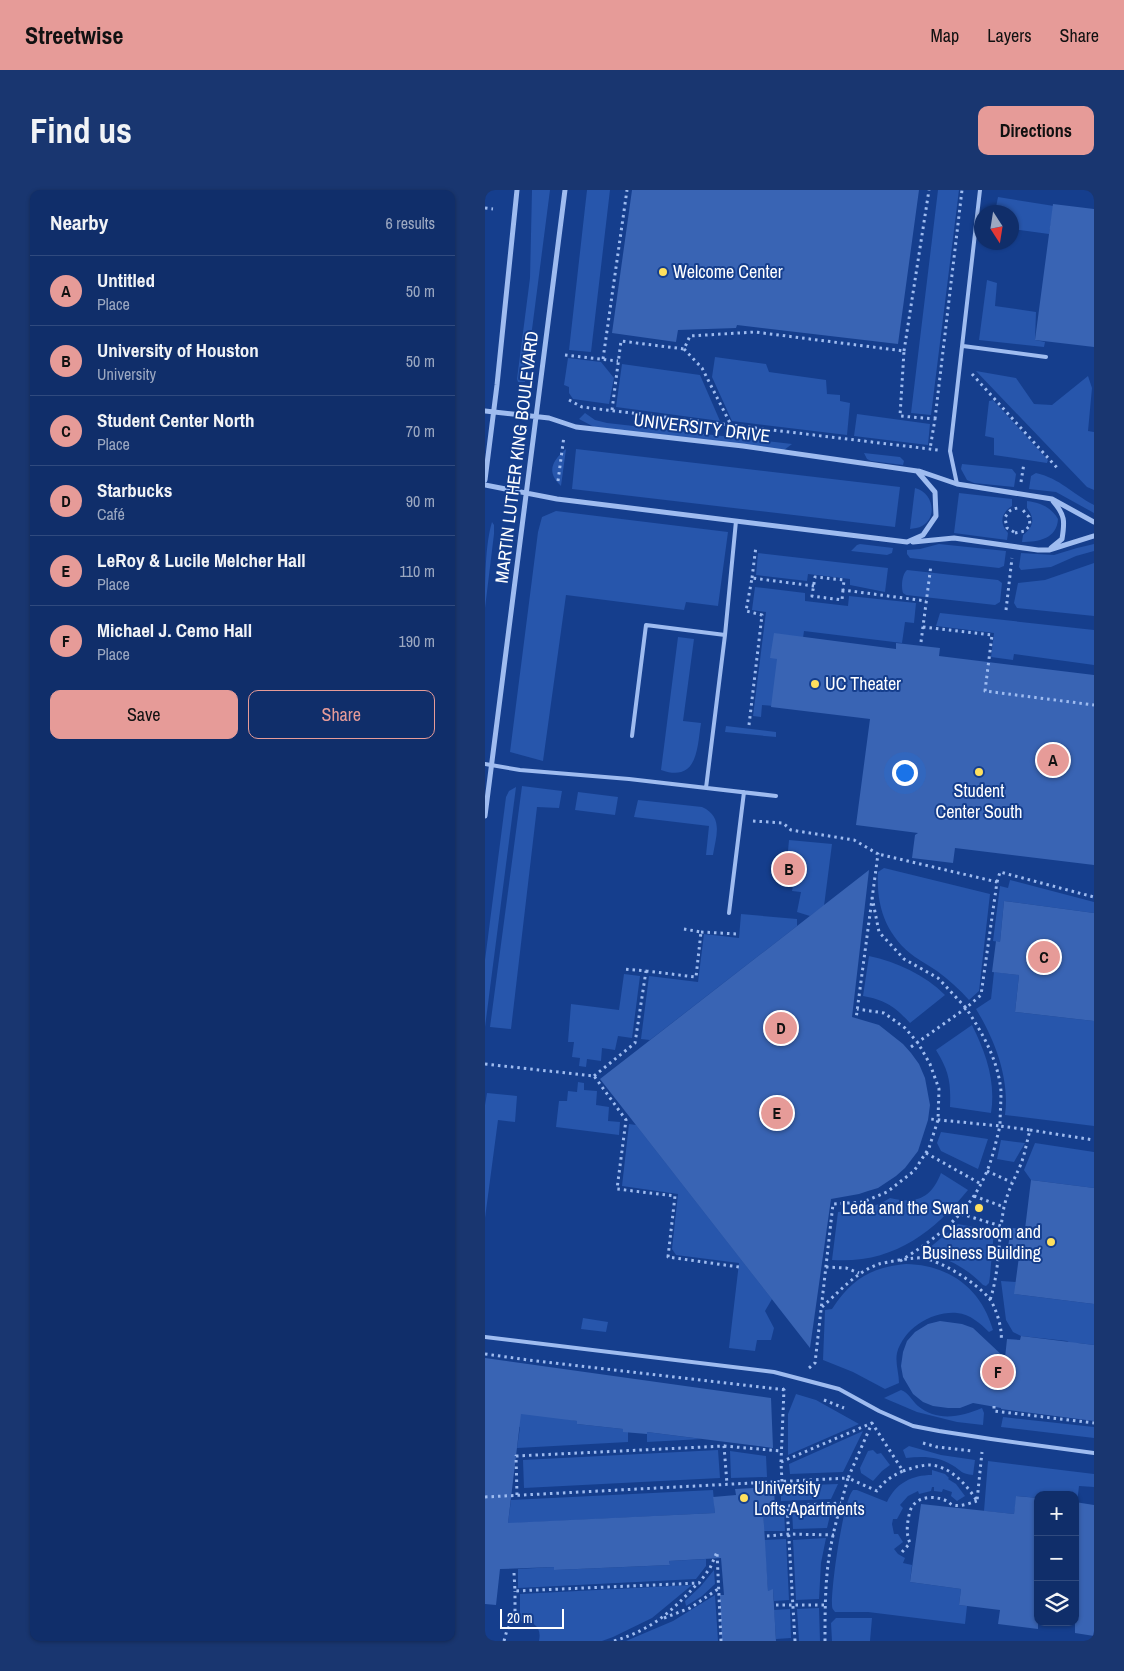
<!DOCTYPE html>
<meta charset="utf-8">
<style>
body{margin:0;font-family:"Archivo Narrow",sans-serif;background:#193670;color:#f1f3f6}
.controls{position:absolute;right:15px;bottom:15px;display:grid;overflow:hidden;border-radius:10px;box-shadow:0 1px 4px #0004}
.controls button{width:45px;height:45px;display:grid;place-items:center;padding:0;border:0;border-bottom:1px solid #304a7e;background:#102e6a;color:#f1f3f6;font:25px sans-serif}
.compass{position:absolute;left:489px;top:15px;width:45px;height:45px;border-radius:50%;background:#102e6a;box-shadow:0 1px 4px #0004;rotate:168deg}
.scale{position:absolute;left:15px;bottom:12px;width:64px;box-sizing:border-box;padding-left:5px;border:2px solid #fff;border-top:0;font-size:14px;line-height:18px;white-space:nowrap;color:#fff;-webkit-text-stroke:4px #153e8d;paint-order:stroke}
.you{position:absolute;left:419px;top:582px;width:18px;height:18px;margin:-12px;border:4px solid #fff;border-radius:50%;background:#1a73e8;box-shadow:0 0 0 8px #1a73e833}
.badge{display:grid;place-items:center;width:32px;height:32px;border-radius:50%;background:#e69b98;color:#111;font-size:16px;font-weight:700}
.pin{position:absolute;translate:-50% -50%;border:2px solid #fff;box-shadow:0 1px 5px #0006}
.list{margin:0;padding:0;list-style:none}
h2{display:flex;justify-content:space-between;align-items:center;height:65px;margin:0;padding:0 20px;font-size:21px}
h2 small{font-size:16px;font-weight:400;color:#9ca8c1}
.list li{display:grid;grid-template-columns:32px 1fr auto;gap:15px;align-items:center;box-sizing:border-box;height:70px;padding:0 20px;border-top:1px solid #304a7e}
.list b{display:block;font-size:19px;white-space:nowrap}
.list p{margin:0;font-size:16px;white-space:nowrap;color:#9ca8c1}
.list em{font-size:16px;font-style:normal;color:#9ca8c1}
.actions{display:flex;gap:10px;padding:15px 20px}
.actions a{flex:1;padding:11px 0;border:1px solid #e69b98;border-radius:10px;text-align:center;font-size:18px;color:#e69b98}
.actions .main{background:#e69b98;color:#111}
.icon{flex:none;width:28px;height:28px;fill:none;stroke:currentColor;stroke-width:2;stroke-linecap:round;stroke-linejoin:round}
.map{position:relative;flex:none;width:609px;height:1451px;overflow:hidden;border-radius:10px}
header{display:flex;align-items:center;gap:30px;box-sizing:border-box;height:70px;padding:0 25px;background:#e69b98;color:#111}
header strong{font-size:24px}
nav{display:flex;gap:28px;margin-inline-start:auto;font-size:18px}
.intro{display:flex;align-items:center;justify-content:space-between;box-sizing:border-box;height:120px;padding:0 30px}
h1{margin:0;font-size:35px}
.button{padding:12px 22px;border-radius:10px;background:#e69b98;color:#111;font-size:18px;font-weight:700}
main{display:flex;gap:30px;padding:0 30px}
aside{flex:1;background:#102e6a;border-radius:10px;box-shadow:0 1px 4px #0004}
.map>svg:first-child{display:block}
.green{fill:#2756ac}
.building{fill:#3964b4}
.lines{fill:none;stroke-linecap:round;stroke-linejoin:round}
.path{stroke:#9fbcf0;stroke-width:3;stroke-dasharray:2.5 4;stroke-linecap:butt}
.service{stroke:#9fbcf0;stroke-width:4}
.minor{stroke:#9fbcf0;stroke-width:5}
.poi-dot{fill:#ffe05e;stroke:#153e8d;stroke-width:2}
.labels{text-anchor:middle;stroke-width:4;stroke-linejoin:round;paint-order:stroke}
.poi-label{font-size:18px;fill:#fff;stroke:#153e8d;text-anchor:start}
.street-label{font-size:18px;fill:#fff;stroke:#153e8d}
</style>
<header>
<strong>Streetwise</strong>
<nav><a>Map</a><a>Layers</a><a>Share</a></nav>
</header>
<div class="intro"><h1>Find us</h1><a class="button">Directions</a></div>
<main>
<aside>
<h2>Nearby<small>6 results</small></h2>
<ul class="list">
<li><span class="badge">A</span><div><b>Untitled</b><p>Place</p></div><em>50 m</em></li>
<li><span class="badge">B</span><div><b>University of Houston</b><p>University</p></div><em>50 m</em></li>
<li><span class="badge">C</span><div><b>Student Center North</b><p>Place</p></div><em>70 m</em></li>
<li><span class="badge">D</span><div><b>Starbucks</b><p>Café</p></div><em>90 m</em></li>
<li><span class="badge">E</span><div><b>LeRoy &amp; Lucile Melcher Hall</b><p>Place</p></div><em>110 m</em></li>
<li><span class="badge">F</span><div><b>Michael J. Cemo Hall</b><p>Place</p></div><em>190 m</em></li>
</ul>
<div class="actions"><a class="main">Save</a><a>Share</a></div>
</aside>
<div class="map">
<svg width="609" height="1451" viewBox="0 0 609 1451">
<rect width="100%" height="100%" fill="#153e8d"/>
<!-- green -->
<path class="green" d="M47 0H65L41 186 40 192H33L32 189 45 88Z
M102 0H125L106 162 84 160Z
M453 0H474L446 225 426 223Z
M513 7 569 16 564 44 527 39 526 22H510Z
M502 90 512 93 510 116 551 122 550 150 560 152 559 157 494 150Z
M230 167 281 174 284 182 341 190 342 204 355 205V211L365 213 362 245 247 231 227 187Z
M83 168 116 172 129 188 124 214 88 209 84 203V197L79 195Z
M137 174 215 185 235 231 131 217Z
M491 181 531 188 549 214 567 215 603 186 607 198 603 241 609 242V300L602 297Z
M508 210 563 270 562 273 509 265V248L500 246 504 211Z
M100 223 110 230 122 233 307 254 299 260 111 238 94 229Z
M372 224 445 234 443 255 369 246Z
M81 259 76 296C61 282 67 271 81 259Z
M91 259 415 297 410 337 87 299Z
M379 263 415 267 419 271 418 275 386 271 382 269Z
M477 274 527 279 531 284 529 297 489 293 482 290 476 279Z
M551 283C576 289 586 303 609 315V323L571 302 544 299 546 286Z
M430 298C447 302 454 326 437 336 434 338 429 338 425 339Z
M474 303 527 309V316C516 323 514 333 523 343L522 350 469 343Z
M542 311C556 313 566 317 573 329 572 349 553 352 537 352L538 345C549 337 550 328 542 318Z
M71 321 243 342 233 416 201 412 199 420 81 405 58 571 25 562 53 342 57 327Z
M7 332 9 335V344L0 418C0 392 0 355 7 332Z
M375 354 408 358 407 363 402 365 366 361 372 355Z
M454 354 521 361 519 376 514 378 425 368 422 364V360L435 359Z
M609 354V361L591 366 566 377 536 380 534 377 536 363 569 365 592 358Z
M273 363 403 378 400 402 365 395V389L323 384 322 391 271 385Z
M609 373V426L532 418 529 413 533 393 560 390Z
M422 380 513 390 517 393 515 412 510 415 421 405 418 403C416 397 417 384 422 380Z
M270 397 320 403V411L363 416 364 406 431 413 429 433 420 432 417 453 319 441 318 448 295 467 289 516 277 515 276 527 268 526 281 422 267 420Z
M455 423 609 440V475L529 464 528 470 506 467 509 443 451 436Z
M193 447 209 449 198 531 216 533C212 558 213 593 176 580Z
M241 536 291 542V547L240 542Z
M37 596 77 601 74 618 52 617 26 839 5 837Z
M31 597 0 837V770L21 607 24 601Z
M93 602 133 607 130 625 90 620Z
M153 610 217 617C239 627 231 646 228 665H221L224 636 149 627Z
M304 650 347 654 339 716 325 726 312 722 316 702 307 701 310 686 301 683Z
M399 678 505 704 494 801 484 810C474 799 464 790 452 781 445 776 437 772 430 767 401 746 391 716 393 682Z
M525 690 609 712V723L519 711 515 752 508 751 515 696 523 698Z
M256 724 312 729V736L165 850 156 849 164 786 213 792 219 744 254 748Z
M384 766C412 772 440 785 460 805L425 833C410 817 401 810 378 806Z
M509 782 534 785 530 822 609 831V936L520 925C525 889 510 850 491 819L506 809Z
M139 784 155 786 147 848 133 846 130 860 117 858 116 871 102 869 101 877 94 876 95 868 87 867 89 852H83L86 814 134 820Z
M487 835C501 863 511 892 506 923L465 917C466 892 464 881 451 860Z
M93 892 99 893V900L112 901 111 915 124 917 123 931 135 932 134 945 71 937 74 911H82L83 901 92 902Z
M2 903 32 906 30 932 13 930 0 1028V915Z
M144 934 151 935 155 940 287 1109 280 1121 289 1138 286 1150H272L270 1161 244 1158 254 1073 191 1065 187 1059 193 1004 137 996Z
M456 942 503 949 493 979 456 961 452 953Z
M516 950 540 953 529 972 512 969Z
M550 953 609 962V998L546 990 539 980Z
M456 983 483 1000C447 1044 407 1074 347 1070L353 1022C372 1020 388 1019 405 1008 431 1014 446 1009 456 983Z
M473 1034 509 1041 505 1086 504 1093 501 1096 498 1095C483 1079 465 1070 445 1063L443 1059Z
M421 1074C464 1075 496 1098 508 1140L504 1142C496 1134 485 1124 472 1123 447 1121 419 1138 412 1163 410 1173 414 1183 414 1193L400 1199 368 1182 338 1170 340 1120 347 1119C367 1089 384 1078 421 1074Z
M516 1091 531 1092 530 1104 609 1114V1155L593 1153 592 1157 582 1151 536 1146 528 1142 521 1130Z
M98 1128 123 1132 121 1142 96 1139Z
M416 1200C424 1203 427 1211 433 1216 452 1232 476 1227 497 1218L499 1223 498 1235 472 1232 432 1222 399 1208Z
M311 1204 331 1210 374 1234 303 1265V1224Z
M34 1220 92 1231V1234L138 1239V1241L143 1242V1252L32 1258 35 1237 32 1236Z
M518 1227 609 1237V1248L516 1237Z
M378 1241 358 1282 305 1284 304 1274Z
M162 1242 217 1249 162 1252Z
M424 1256 456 1265 490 1270 488 1285C476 1284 477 1281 467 1275 453 1266 437 1266 421 1268L418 1260Z
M233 1260 235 1288 39 1298 38 1270Z
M388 1260 392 1264 396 1263 405 1275 397 1281 388 1291 376 1283 375 1278 383 1261Z
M245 1261 281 1266 282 1287 246 1288Z
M503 1271 609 1284V1297L594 1296 592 1313 590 1312V1305H553V1308L532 1306 529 1324 499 1321Z
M447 1280 460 1284 464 1288 463 1289 471 1294 480 1306 472 1311 466 1306 467 1302 458 1299 457 1302 449 1301V1297H447L446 1301 434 1304 433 1301 423 1306 415 1315 418 1318 412 1329H408L407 1334 409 1344H413L418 1352 409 1359 413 1364 420 1368 418 1373 427 1375 425 1392 476 1399 474 1415 482 1416 480 1434 383 1422H350C348 1419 347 1419 347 1415 346 1398 358 1310 368 1300H372L402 1312C411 1293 427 1285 447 1285Z
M353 1294 346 1309 296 1311V1296Z
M228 1300 230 1323 32 1333 22 1340 26 1310Z
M347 1317 342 1338 308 1339 307 1320Z
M299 1318 300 1341H279L278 1319Z
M341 1348 336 1373 334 1409 311 1410 308 1350Z
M301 1349 304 1410 289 1411 288 1400 283 1401 279 1350Z
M221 1369V1376L211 1389 33 1398V1379L69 1377 70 1380 185 1375 184 1371Z
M229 1380 230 1394 217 1406 201 1416 200 1411 216 1396Z
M207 1395 167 1428 128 1447 117 1451H54C57 1437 49 1431 35 1431V1404Z
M230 1405 233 1451H141L188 1431Z
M334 1418 335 1451H314L312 1419Z
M305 1419 306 1448 291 1449 289 1420Z
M351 1428H387L385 1451H347L346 1433Z"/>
<!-- building -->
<path class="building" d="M147 0H434L413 154 252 135 251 138 193 140 191 152 127 143Z
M568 14 609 19V157L550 150Z
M289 443 411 459V453L455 458 454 466 609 485V675L470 658 468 673 427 668 430 645 433 643 371 635 385 529 286 517 292 469 285 468Z
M384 680 367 827 394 835 418 854 426 863 434 874 440 888 445 915 443 930 433 961 420 978 411 986 393 998 383 1001 374 1004 346 1009 325 1158 115 889Z
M519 711 609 723V831L530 822 534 785 507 782 511 751 515 752Z
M546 990 609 998V1114L529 1104 535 1059 523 1057 526 1038 540 1039Z
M455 1131 477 1134 488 1138 520 1168 522 1149 535 1150 536 1146 609 1155V1231L516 1219V1218L488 1213 475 1218H463L448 1216 438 1212 428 1204 418 1187 416 1176 418 1162 422 1151 430 1142 443 1134Z
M0 1168 286 1208 288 1258 162 1242V1244L138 1242V1239L92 1234V1231L36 1224 23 1333 230 1323 228 1307 251 1305 250 1299 289 1297 290 1319H278L283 1401 288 1399 291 1451H237L235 1405H239L236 1368 184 1371 185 1375 69 1380V1377L15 1379 11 1415 0 1414Z
M531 1306 553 1308V1439L513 1434 515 1420 474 1415 476 1399 425 1392 436 1314 529 1324Z
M590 1312 609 1315V1446L590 1443Z"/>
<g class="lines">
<!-- path -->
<path class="path" d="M0 18 8 19
M199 159 217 178 246 235
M419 161 444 0
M80 165 133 171
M118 169 142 0
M487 184 574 280
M84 210 97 217 453 260
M127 220 136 151 199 159 205 146 270 142 419 161 415 226 450 229 445 259
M450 229 477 0
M73 291 79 246
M536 292 539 273
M529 342 522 338 520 328C523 321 526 319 533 318
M530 343 540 341 545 335 544 327 537 319
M267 388 271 356
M358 400 357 410 327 406 330 387 359 390 358 400 441 411
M521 420 527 368
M438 437 507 445 500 501 609 515
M436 452 446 375
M264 535 277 425 261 421 267 388 329 396
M268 631 298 633 306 640 369 650 393 664 371 829
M512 692 515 682 609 707
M387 707 394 742 419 769 453 788 481 818 496 805 512 692 393 664
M216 742 253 744
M161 781 211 787 216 742 199 739
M426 857 481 818C498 844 513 870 516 901 516 913 515 925 515 936L445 929
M0 874 109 886 141 930 132 999 190 1006 183 1067 254 1077
M109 886 150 853 161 781 139 779
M545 940 609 950
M441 963 496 994
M502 981 526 992
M489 1006 519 1017
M476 1024 516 1036
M415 1071C452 1048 485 1023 502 981 508 967 511 951 515 936L545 940C542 951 540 963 536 974 529 990 523 1000 519 1017 513 1048 515 1080 505 1110
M341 1077 361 1078 374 1083
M337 1117C355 1101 371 1082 394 1074 402 1072 429 1067 436 1068 456 1070 491 1093 504 1108 511 1117 518 1140 516 1151
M0 1164 51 1171 302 1200
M324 1178 330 1173 348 1014 378 1012 402 1002 429 981 444 958 453 930 454 899 445 874 433 853 420 838 399 823 372 819
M339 1210 359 1218
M509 1216V1221L609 1233
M438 1253 452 1257 488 1261
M239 1256 296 1261
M296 1272 299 1199 300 1198
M418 1281C427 1278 436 1275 445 1275 465 1276 482 1295 492 1311L497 1262
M32 1305 31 1266 239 1256 242 1294
M0 1307 363 1288 387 1233 296 1272 297 1292
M282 1346 304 1344 349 1345
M417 1362 425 1353C421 1344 422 1335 424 1325 427 1307 446 1304 462 1311 464 1312 466 1315 468 1315 476 1317 485 1313 492 1311
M29 1383 30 1401 214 1393 225 1378 232 1362 236 1451
M291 1415H340
M179 1428 205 1418 233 1399
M19 1451 22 1440 30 1427V1401
M129 1451C168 1439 186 1422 213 1393
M310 1451 302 1316 356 1313
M340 1451C340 1423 340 1394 344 1367 348 1340 356 1314 363 1288L392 1301C399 1291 407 1286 418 1281L387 1233"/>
<!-- service -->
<path class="service" d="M478 156 561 167
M472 294 465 261 495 0
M147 546 161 435 240 445
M0 574 35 580 144 589 291 606
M221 598 240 445 251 331
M244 723 259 602
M0 1147 289 1182 354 1199 394 1221 428 1236 454 1241 506 1249 609 1263"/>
<!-- minor -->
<path class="minor" d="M0 221 64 228 91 237 258 256 432 281 450 302 451 326 438 345 422 352 72 309 0 295
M434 281 472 294 567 309 609 332
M0 290 12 195 32 0
M428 352 469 348 553 360H564L609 346
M566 358 577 349C580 331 580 325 568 311
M0 626 80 0"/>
</g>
<!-- markers -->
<g class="poi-dot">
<circle cx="178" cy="82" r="5"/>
<circle cx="330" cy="494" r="5"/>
<circle cx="494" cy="582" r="5"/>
<circle cx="494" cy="1018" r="5"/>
<circle cx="566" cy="1052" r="5"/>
<circle cx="259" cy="1308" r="5"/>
</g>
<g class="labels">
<!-- poi labels -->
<g class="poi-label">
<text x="188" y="88">Welcome Center</text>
<text x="340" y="500">UC Theater</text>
<text x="494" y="607" text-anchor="middle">Student<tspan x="494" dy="21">Center South</tspan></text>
<text x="484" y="1024" text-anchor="end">Leda and the Swan</text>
<text x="556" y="1048" text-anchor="end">Classroom and<tspan x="556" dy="21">Business Building</tspan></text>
<text x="269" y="1304">University<tspan x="269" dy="21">Lofts Apartments</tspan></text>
</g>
<!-- street labels -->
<g class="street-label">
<text transform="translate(217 238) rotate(7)" y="6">UNIVERSITY DRIVE</text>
<text transform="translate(32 267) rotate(-83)" y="6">MARTIN LUTHER KING BOULEVARD</text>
</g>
</g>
</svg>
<div class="controls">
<button>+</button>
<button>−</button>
<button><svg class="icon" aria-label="layers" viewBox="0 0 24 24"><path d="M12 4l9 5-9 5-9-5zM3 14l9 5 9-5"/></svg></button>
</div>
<svg class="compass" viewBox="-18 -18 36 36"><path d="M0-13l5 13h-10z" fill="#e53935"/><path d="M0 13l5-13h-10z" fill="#9ca8c1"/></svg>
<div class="scale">20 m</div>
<div class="you"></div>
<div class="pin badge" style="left:568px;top:570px">A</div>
<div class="pin badge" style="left:304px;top:679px">B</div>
<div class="pin badge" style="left:559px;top:767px">C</div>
<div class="pin badge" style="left:296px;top:838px">D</div>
<div class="pin badge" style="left:292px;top:923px">E</div>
<div class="pin badge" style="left:513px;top:1182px">F</div>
</div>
</main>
